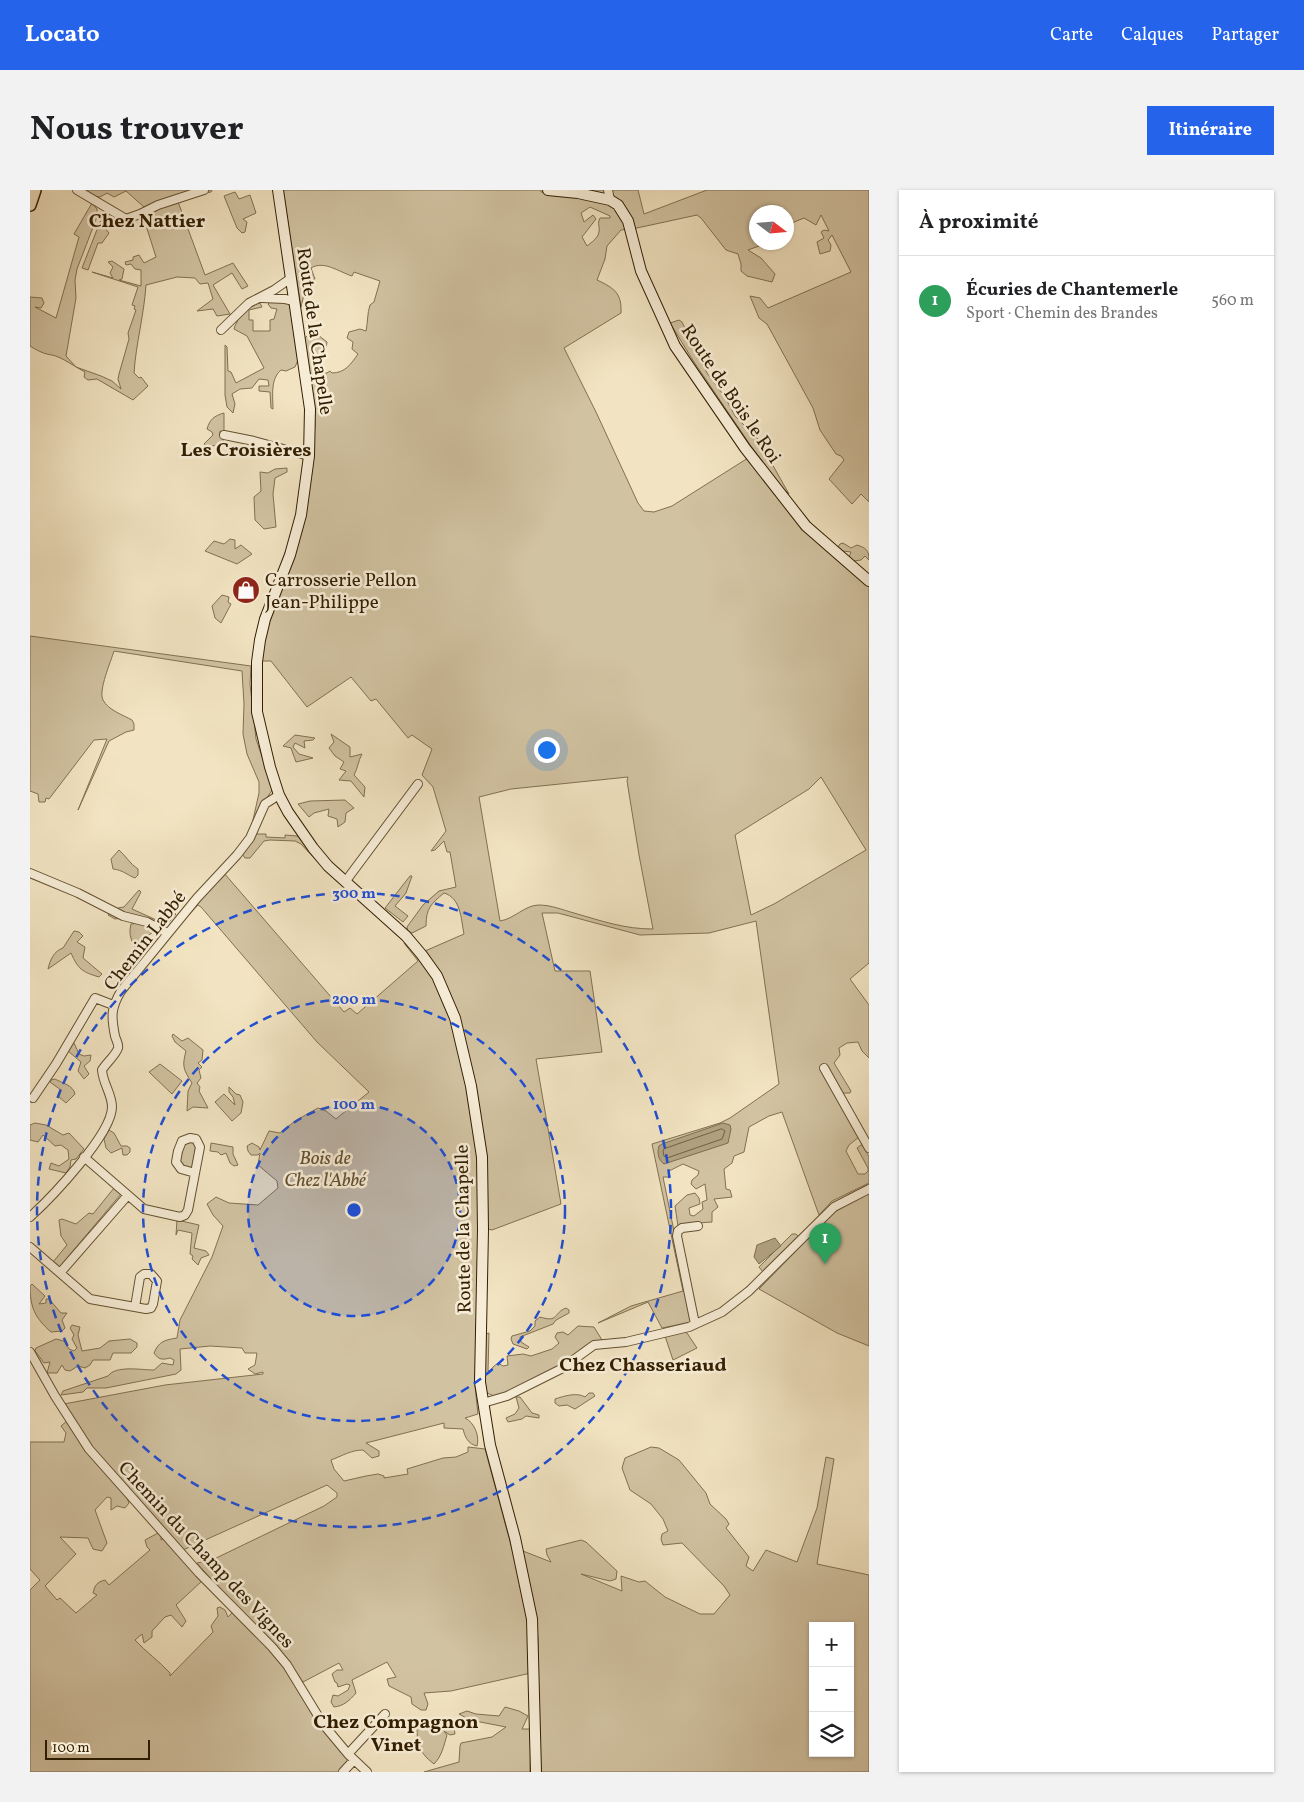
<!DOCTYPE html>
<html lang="fr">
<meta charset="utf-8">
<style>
body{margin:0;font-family:Vollkorn,serif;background:#f2f2f2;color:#202124}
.controls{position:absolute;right:15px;bottom:15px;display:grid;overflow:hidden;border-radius:0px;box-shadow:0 1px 4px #0004}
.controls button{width:45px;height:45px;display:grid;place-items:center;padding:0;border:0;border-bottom:1px solid #e0e0e0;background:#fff;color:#202124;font:25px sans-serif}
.compass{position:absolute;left:719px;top:15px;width:45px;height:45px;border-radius:50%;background:#fff;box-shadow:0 1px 4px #0004;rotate:106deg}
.scale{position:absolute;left:15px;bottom:12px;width:105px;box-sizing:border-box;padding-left:5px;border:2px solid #321e00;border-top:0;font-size:14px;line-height:18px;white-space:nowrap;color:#321e00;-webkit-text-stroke:4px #f7edd7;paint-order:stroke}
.you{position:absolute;left:516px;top:559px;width:18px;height:18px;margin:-12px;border:4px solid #fff;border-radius:50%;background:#1a73e8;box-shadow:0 0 0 8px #1a73e833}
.badge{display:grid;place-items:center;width:32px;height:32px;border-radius:50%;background:#2563eb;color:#fff;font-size:16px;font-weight:700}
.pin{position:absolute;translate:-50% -41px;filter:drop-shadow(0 1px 2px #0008)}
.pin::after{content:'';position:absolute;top:26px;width:18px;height:15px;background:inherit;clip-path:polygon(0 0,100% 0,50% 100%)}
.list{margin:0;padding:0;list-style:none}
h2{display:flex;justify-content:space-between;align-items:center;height:65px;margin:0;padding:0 20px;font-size:21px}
h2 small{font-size:16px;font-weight:400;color:#757577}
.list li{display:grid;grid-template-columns:32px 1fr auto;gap:15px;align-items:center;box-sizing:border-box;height:90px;padding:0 20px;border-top:1px solid #e0e0e0}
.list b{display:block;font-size:19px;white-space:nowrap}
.list p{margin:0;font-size:16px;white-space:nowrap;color:#757577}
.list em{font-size:16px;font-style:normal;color:#757577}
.icon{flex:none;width:28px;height:28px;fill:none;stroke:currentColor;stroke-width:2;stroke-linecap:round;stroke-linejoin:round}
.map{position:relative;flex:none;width:839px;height:1582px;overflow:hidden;border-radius:0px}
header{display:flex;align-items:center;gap:30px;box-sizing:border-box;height:70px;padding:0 25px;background:#2563eb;color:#fff}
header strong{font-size:24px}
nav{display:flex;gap:28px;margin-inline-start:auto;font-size:18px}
.intro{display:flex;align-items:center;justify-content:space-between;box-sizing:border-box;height:120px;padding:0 30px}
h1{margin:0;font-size:35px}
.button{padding:12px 22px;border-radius:0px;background:#2563eb;color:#fff;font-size:18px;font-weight:700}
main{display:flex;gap:30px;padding:0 30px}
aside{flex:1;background:#fff;border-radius:0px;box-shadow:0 1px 4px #0004}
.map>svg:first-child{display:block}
.green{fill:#d1c2a1;stroke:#827050;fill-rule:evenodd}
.water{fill:#b1a180;stroke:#7e6d4d}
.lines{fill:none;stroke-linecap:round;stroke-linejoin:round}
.shore{stroke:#726040;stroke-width:1}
.street-casing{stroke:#625030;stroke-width:10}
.secondary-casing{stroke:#321e00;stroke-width:12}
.primary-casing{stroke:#321e00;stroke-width:14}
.street{stroke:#f7edd7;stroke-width:8}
.secondary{stroke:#f7edd7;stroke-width:10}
.primary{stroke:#f2e4c2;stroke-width:11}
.ring{fill:none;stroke:#1d4ed8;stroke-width:2.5;stroke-dasharray:9 6}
.labels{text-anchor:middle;stroke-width:5;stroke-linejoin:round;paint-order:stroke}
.street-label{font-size:19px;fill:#321e00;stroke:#f7edd7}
.poi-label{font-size:19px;fill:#321e00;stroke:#f7edd7;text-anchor:start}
.park-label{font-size:19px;font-style:italic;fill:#624f30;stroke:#f7edd7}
.neighbourhood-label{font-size:20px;font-weight:bold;fill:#321e00;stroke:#f7edd7}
.centre{fill:#1d4ed8;stroke:#f7edd7;stroke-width:2.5}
.ring-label{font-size:15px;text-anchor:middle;font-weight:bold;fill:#1d4ed8;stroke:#f7edd7;stroke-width:5;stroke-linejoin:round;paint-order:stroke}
</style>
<header>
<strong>Locato</strong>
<nav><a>Carte</a><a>Calques</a><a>Partager</a></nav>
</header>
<div class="intro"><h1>Nous trouver</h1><a class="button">Itinéraire</a></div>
<main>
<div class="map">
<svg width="839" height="1582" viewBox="0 0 839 1582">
<rect width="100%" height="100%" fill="#f2e4c2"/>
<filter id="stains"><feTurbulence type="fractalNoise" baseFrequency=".004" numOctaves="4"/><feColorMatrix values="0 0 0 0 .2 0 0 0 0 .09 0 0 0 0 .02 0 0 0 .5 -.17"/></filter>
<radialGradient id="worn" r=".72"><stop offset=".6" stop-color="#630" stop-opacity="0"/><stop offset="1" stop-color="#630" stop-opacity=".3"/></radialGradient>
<!-- green -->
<path class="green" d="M53 0H182L181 2 147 9 175 85 203 73 218 96 212 99 202 83 183 95 200 124 187 126 183 119 167 121 183 109 178 93 170 94 165 88 147 87 116 95C114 125 106 153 104 183L109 188 111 187 118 196 103 210 67 189 58 190 54 187 55 182C45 177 32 167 22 165 14 164 8 161 0 156V107L12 108 14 113 11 118 5 117 26 128 49 47 44 44 62 13 67 19V27L47 79 45 90 46 108 36 166 46 177 71 186 82 191 91 199 88 189 89 184 99 149 98 143 106 120 104 119 105 116 102 115 108 97 62 82 83 88 80 83 83 77 78 72 82 71 94 79 92 89 89 90 111 96V80L105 79 101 74 96 75 95 72 103 70V67L109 65 114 73 126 67 112 23 131 14V10L114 17 96 1 84 7 77 3 70 7 63 6Z
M253 0H511V2L546 6 544 0H608L614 24 677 0H839V312L831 304 822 314 799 289 814 270 811 266 806 264 790 240 783 218 737 134 729 128 720 106 730 108 738 118 821 82 802 45 798 50 801 55 800 61 790 64 787 52 794 48 791 42 794 40 799 41 791 25 786 35 774 28 757 35 756 22H726V52L737 53 718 60 731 68 745 84 742 92 717 86 711 81V74L708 64 696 60 671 28 667 25 607 38 591 40 577 56 575 69 567 90C584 98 592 103 591 123L534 158 566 222 608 313 614 321 624 322 642 316 718 268 748 304 839 394V773L820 789 839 815V868L832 861 828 852 817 853 809 858 810 865 804 873 821 901 820 903H806L829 947 819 955 816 961 828 984H835L838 981V978L827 958 831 955H833L839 967V993L802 1011 789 1025 752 922 739 926 719 937 714 962 704 966 702 973 694 979 696 999 700 1000 702 1007 684 1009 688 1017 682 1022V1032L668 1033 652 1041 648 1036 645 1016 657 1005 665 1003 669 1008 670 1014 659 1018 660 1025 664 1026 673 1019 672 1012 677 1010 675 994 666 999 661 994 662 990 668 985 669 981 653 974 639 981 640 987H633L662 1130 660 1132 632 1138 618 1112 568 1133 601 1116 653 1101 622 954 690 933 700 928 749 894 726 731 679 743 610 745 528 723H512L525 781H560L572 862 506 869 531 1014 462 1040 458 1039 457 970 445 893 416 796 406 776 395 761 434 744C431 729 431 708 414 703 401 714 396 718 396 736L382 743 378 742 377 737 393 715 409 701 426 697 420 662H417L414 651 405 660 401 661 416 641 403 597 392 585 402 559 382 545 378 548 346 509 341 511 321 487 277 517 241 471H231L237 439 269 344 272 342 273 333 285 234 273 150 277 146 288 145 297 152C295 166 295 168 282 174L285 183H297L300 181 302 183C315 183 321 174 328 164L322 159 323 152 317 148 319 142 330 139 336 141C338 132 337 124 340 115L344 112 350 91 324 82 322 86C309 82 294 70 281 78L285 89 277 92 271 117ZM560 17 580 26V28H570C567 34 570 36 569 42 568 48 562 52 557 56L552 47 566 29 563 25 554 32 551 23ZM598 587 597 591 609 665 623 739C594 739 572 731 544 723 533 720 521 715 509 715 495 715 484 729 470 731L449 607 481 599ZM791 587 836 660 744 714 721 725 705 645 779 599Z
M205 2 209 9 220 5 226 23 213 29 217 32 215 42 212 43 207 38 194 6Z
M79 25 74 37 79 43 72 53H68L58 80 52 78 70 32 74 27Z
M241 111 258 113 260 116 268 170 265 177 256 181 251 180C240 189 243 207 243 219L241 218 240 202 229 201V196H239L238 190 229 189 222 198 210 199 202 204 205 214 203 223 197 217 195 205V155L197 157 198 181 201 182 206 193 234 178 217 146 204 139C207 128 218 116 230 113L232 117 219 120V130H223V141H240V130L244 129 247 119 241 118 238 114Z
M649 130 652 132 677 183 695 207 705 226 728 249 759 304 751 296 721 256 664 172 640 133Z
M194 223V242L190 241V244L195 248 191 254 178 257 174 254 183 245 182 242 177 239C180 229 184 226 194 223Z
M257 278V282L245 288 243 304 246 337 234 339 225 330 224 307 231 301 230 282 238 283 245 279Z
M200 349 205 350V359L211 355 222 364 207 374 175 361 184 351 194 354Z
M813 353 821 358 827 355C836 358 839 360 839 370L835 366 831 370 824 371 819 367 821 362 813 361 808 357 810 354Z
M192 405 199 407 198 412 201 414 191 433 185 428 182 416Z
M0 446 221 476 220 494 226 549 243 599 234 612 221 639 229 603V592L217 564 213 544 214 514 212 481 84 461C81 471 68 501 73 510 78 520 93 525 102 530L104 534V540L96 542 79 551 48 620 77 549 64 550 19 609 16 608 15 612H9L8 604 0 601Z
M301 544 320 557V567L332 564C328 571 328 578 324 585L335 597 334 607 321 591 309 590 316 581 310 579 314 572 305 566 299 558 304 552Z
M265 545 285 548 283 550 274 551 275 558 265 553 263 557 269 564 283 568 266 572 261 558 253 556Z
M315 610 324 618 316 623 315 632 308 637 307 629 298 626 299 619 284 623 279 627 268 614 280 611Z
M227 644H236V647L255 648V645L267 646 270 648 296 681 271 654 265 651 240 650 234 651 220 668H215L212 664 222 648Z
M89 660C96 666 100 674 108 679V685L105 688C97 685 93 680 83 679L81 669Z
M194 683 314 822 320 818 327 824 388 771 374 753 389 767 402 785 419 821 429 854 448 963 449 1074 445 1196 448 1224 435 1228C444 1232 450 1246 447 1256 438 1254 435 1247 433 1239L414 1238V1233L336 1253 349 1261V1266L342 1268 333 1260C321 1260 312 1266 301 1270L304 1279 314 1291 336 1286 348 1284 354 1286V1288L378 1284 377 1279 413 1268 426 1267 438 1262V1257L455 1259 485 1370 497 1425 501 1483 421 1501 394 1503 398 1514 396 1520H391L382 1514 381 1507 359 1496 357 1489 366 1487 357 1472 322 1490 326 1503C320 1510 314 1516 304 1517L301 1512 303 1505 308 1506 318 1500 320 1495 317 1494 308 1497 307 1493 305 1492 302 1484 307 1480H313L309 1473 273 1492 250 1461 318 1567 316 1574 309 1582H0V1400L10 1390 0 1379V1252H34L36 1243 31 1236 37 1231 94 1301 99 1313 95 1318 87 1316 81 1320V1308L77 1307 65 1320 77 1353 72 1361 63 1359 58 1348 30 1347 46 1364 15 1396 27 1410 30 1408 46 1423 67 1405 63 1403C65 1395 67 1392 75 1390L79 1395 120 1360 117 1357 115 1350 128 1343 131 1346V1350L134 1348 172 1391 146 1415 156 1431 152 1437 141 1425 135 1427 122 1441V1447L114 1453 112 1444 105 1450C116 1462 129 1471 140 1483V1486L183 1442 181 1436 188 1426 187 1418 190 1417 195 1420 198 1427 203 1422 192 1402 167 1373 182 1370 294 1316 307 1307V1303L297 1295 153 1360 66 1264 34 1214 135 1195 233 1184V1182L225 1184 218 1179 225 1175 227 1163H215L212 1158 180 1156 150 1159 151 1180 146 1184 76 1198H57L53 1202 31 1205 33 1201 78 1186C86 1175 111 1180 124 1180L132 1173 143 1175 144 1170 140 1168C132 1170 129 1170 124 1163 129 1151 135 1150 147 1148L150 1130 182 1067 193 1036 183 1025 177 1014 186 1007 199 1013 228 1015 248 998 247 991 228 975 230 963 228 965H221L218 961 217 956 222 953 229 957 230 960 239 941 250 943 265 931 288 918 296 921 306 929 339 902 287 852 171 717 168 715 131 754 158 721Z
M380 686H382L376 703 365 716 378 726 373 732 355 718Z
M109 700 111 702 102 719 133 733 137 728 135 721 146 724 134 738 122 733 125 741 117 746 119 756 114 763 108 762C102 753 98 745 101 734L109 733 101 727 85 729 78 725 88 718 94 717Z
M44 741 49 742 53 746 47 752 55 757 53 768 72 784 69 787C52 782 48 779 41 763L18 779C20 770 24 761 33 758Z
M143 844 152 851 158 848 173 860 172 870 168 873 172 877 169 880 171 888 167 893 170 897 169 901 178 918 163 917 157 921 158 901 162 893C153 879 152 876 156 861L145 852 142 846Z
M44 853 49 864 54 866 61 865 60 871 54 876 59 884 54 889 48 881 51 872 38 861 41 854Z
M130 874 152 891 142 904 119 882Z
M25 889C32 893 43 895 45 904L36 913 29 907 31 900 20 892 21 890Z
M199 897 206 904 210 905 213 912 211 923 202 931 185 912 194 904 205 915 203 907 199 902Z
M5 933 16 935 33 945 39 943 54 959 46 969 41 970 40 977 36 983 19 979 21 973 29 976 39 969 38 960 31 955 25 956 13 945 8 952 0 950V935Z
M79 940 84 943 91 956H97L100 958V962L97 965H93L92 958 81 963 76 958 74 949Z
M160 952 166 955 162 978 154 977 150 971 154 954Z
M181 953 203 957V964L208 975 204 976 200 973 196 963 191 965 188 962 180 961Z
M84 998 91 1004 31 1075 32 1077H29L23 1072 37 1055 31 1046 29 1030 32 1029 46 1034 59 1023 63 1024Z
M839 1002V1156L807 1143 729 1099 804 1022Z
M147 1030 169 1035 164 1058 176 1061 179 1065 171 1068 168 1075 162 1069 163 1066 160 1064 162 1043 148 1040 146 1045Z
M762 1044H766L768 1046 733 1082 729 1077Z
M2 1094 15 1106 9 1114 16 1113V1109H19L31 1123H37L32 1130 35 1138 32 1141 21 1142C5 1128 0 1117 0 1096Z
M536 1118 539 1120V1123L526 1130 523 1134 490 1147 491 1152 499 1157 497 1159 483 1154 481 1149 482 1146 500 1141 505 1136V1131L510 1127C529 1133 523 1123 536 1118Z
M42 1135 50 1137 48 1145 52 1161 70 1158 79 1151 100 1149 107 1153V1157L101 1163H83L80 1170H63L60 1175 55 1178 48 1176 40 1181 35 1180 32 1175 27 1183H17L20 1172 14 1173 5 1161 6 1158 26 1149 34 1151 39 1159 44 1161 47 1158 42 1149 44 1145 40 1138Z
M548 1136 564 1137 572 1150C556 1156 543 1167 528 1176 512 1186 482 1203 464 1206L455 1202V1144L459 1143 458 1181 461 1180 463 1177 468 1173 473 1176 478 1175 477 1166 493 1164 501 1166 522 1159 529 1153 525 1147 527 1143 533 1142 538 1145Z
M654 1141 657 1143 667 1158 643 1170 635 1146Z
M559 1203H563L565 1206 545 1219 537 1215 529 1216 525 1213V1209C534 1206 547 1202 555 1207Z
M486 1207H490L502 1223 509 1225V1228L496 1226 492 1229 478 1232 476 1228 485 1224 489 1218Z
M621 1257 629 1258 649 1270 676 1303 680 1314 696 1329 699 1334 696 1338 719 1367 716 1376 723 1381 736 1360 767 1372 787 1318 796 1267 804 1269 787 1374 839 1385V1582H509L508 1448 503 1410 492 1363 493 1361 521 1372 517 1365 516 1359 551 1350 556 1352 587 1381 586 1389 580 1391 551 1384 592 1401 591 1386 609 1392 615 1391 635 1407 670 1424H684L700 1405 694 1396 652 1353 633 1355 631 1349 632 1344 638 1341 633 1329 621 1314 600 1300 592 1278 595 1268ZM783 1436H820V1563H783Z
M475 1517 489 1521 498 1526 492 1539H500L501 1542 500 1582H394L429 1572 430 1556 431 1553 462 1547 476 1537 440 1530 429 1524 437 1521 446 1524 469 1526Z
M394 1529 399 1532 401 1541 407 1539 412 1531H417L424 1537 425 1544 420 1545 414 1541 417 1545C414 1555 412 1566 404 1574 387 1561 387 1552 387 1532Z"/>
<!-- water -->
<path class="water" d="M693 933 700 935 701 939 698 953 634 974C628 970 627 962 629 956L632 954Z
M745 1048 751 1056 729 1074 724 1067 727 1055Z"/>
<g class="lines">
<!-- shore -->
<path class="shore" d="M692 939 695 941 692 949 637 968 634 966 633 961 634 959Z"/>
<!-- street casing -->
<g class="street-casing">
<path id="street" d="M47 0 96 29 110 24 128 15 174 0
M578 0 580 10
M232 108 255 109 264 111
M191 140 219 113 244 100 261 88
M194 245 224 251 279 266
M0 683 48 703 93 726 117 732 137 743
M315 692 388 594
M794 878 839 958
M3 908 26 874 65 808 83 815
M54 967 114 1019 150 1027 155 1025 158 1020 170 957 166 949 160 948 152 951 148 961 146 972 151 979 165 983
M0 1027C21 1008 82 944 82 917 82 904 73 894 72 880 76 873 86 865 88 858 89 854 86 850 85 846 81 826 81 818 91 801L167 708 207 665 220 648 235 614 249 605
M0 1057 60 1109 116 1119 121 1118 123 1114 127 1091 121 1084H114L110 1087 105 1117
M30 1083 98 1005
M665 1134 647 1046 648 1041 652 1038 668 1036
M0 1162 25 1206 59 1259 169 1383 242 1457 257 1475 293 1534 318 1564 337 1582
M453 1213 477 1206 531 1179 564 1155 596 1152 659 1137 692 1122 719 1101 804 1017 839 999
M318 1564 355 1524
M313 1582 324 1570"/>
</g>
<!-- secondary casing -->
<g class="secondary-casing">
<path id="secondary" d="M248 0 280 219 279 266 271 325 260 365 235 429 230 450 227 472V522L240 577 249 605 258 622 283 658 298 676 376 746 392 765 407 786 425 828 441 896 452 967 453 1040 450 1192 460 1255 485 1348 502 1429 506 1582
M518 0 548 3 580 10 588 15 598 31 611 81 645 156 715 258 776 336 839 391"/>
</g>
<!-- primary casing -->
<g class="primary-casing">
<path id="primary" d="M0 15 5 0"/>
</g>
<!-- street -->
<use href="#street" class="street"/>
<!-- secondary -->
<use href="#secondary" class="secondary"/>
<!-- primary -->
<use href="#primary" class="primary"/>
</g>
<!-- distance rings -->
<circle cx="324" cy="1020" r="106" fill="#1d4ed8" fill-opacity=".12"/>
<g class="ring">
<circle cx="324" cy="1020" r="106"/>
<circle cx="324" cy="1020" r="211"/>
<circle cx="324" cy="1020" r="317"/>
</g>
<!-- icons -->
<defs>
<g id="shop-disc" transform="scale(1.4375)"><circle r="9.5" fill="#8f2418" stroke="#f7edd7"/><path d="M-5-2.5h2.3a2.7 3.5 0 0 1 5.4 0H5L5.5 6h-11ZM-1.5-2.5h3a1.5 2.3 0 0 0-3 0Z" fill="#fff"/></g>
</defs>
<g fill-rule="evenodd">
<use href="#shop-disc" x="216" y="400"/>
</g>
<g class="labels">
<!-- street labels -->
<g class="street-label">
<text transform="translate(286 141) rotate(82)" y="7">Route de la Chapelle</text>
<text transform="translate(702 203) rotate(56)" y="7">Route de Bois le Roi</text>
<text transform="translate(114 750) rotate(-52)" y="7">Chemin Labbé</text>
<text transform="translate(432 1039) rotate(-91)" y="7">Route de la Chapelle</text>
<text transform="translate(177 1364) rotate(47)" y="7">Chemin du Champ des Vignes</text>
</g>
<!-- poi labels -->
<g class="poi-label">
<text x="235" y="396">Carrosserie Pellon<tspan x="235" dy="22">Jean-Philippe</tspan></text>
</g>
<!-- park labels -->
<g class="park-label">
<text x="295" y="974">Bois de<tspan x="295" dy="22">Chez l'Abbé</tspan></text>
</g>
<!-- neighbourhood labels -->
<g class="neighbourhood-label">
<text x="117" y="37">Chez Nattier</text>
<text x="216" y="266">Les Croisières</text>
<text x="613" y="1181">Chez Chasseriaud</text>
<text x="366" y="1538">Chez Compagnon<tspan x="366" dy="23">Vinet</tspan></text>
</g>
</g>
<circle cx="324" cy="1020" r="8" class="centre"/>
<g class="ring-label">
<text x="324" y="708">300 m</text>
<text x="324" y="814">200 m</text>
<text x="324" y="919">100 m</text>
</g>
<rect width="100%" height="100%" filter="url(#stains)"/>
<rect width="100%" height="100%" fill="url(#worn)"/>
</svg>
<div class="controls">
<button>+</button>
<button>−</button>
<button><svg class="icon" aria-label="layers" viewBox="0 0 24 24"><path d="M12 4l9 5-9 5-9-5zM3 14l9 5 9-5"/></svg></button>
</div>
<svg class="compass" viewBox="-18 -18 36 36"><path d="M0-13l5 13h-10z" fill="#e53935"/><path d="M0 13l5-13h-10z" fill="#757577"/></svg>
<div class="scale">100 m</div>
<div class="you"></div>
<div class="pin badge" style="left:795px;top:1074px;background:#2e9e5b">1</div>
</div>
<aside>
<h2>À proximité<small></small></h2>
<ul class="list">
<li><span class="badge" style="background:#2e9e5b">1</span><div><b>Écuries de Chantemerle</b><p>Sport · Chemin des Brandes</p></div><em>560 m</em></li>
</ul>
</aside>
</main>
